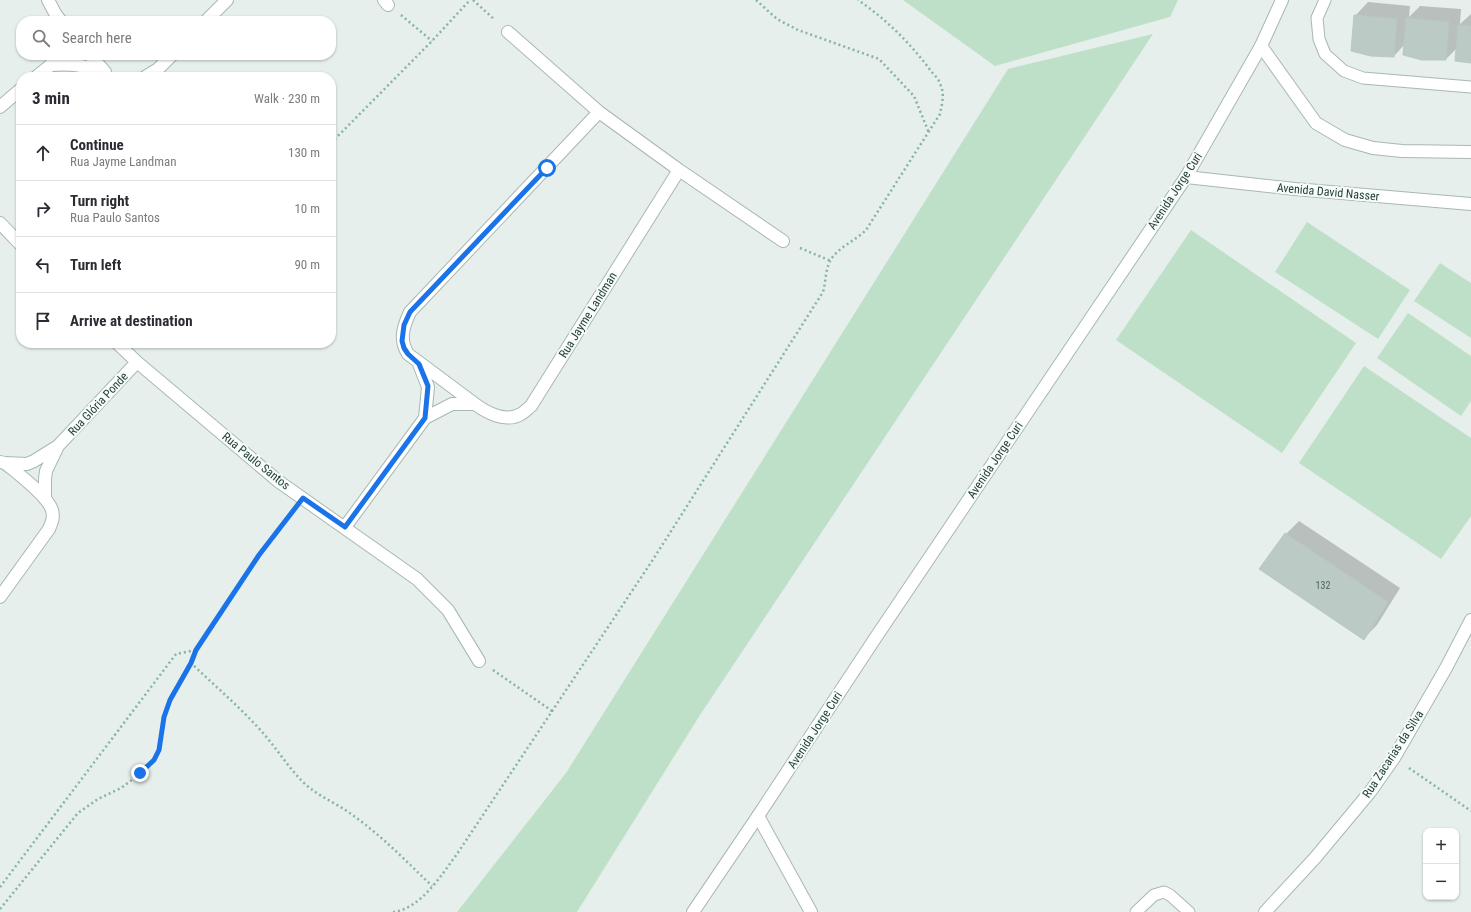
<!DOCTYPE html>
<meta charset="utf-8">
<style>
body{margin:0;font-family:"Roboto Condensed",sans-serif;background:#f7f7f7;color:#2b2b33}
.controls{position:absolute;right:12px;bottom:12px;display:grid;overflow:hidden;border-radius:8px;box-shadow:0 1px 3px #0004}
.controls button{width:36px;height:36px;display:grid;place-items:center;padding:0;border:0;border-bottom:1px solid #e1e1e2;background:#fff;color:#2b2b33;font:20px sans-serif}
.stop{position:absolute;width:12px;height:12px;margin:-9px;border:3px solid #1a73e8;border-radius:50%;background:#fff}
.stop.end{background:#1a73e8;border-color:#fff;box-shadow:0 1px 4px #0008}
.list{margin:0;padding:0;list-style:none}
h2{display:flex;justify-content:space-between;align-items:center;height:52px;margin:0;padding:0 16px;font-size:17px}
h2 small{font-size:13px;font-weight:400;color:#7c7c81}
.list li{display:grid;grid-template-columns:26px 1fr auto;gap:12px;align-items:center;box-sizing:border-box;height:56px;padding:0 16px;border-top:1px solid #e1e1e2}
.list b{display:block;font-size:15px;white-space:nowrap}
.list p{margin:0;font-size:13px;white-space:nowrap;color:#7c7c81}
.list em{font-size:13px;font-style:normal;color:#7c7c81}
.icon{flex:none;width:22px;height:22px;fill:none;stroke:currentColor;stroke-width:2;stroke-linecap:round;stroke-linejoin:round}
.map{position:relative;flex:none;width:1471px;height:912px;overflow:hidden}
.search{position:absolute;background:#fff;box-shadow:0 1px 3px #0004;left:16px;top:16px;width:320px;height:44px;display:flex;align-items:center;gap:10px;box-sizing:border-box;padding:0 14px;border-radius:16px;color:#7c7c81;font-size:15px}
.panel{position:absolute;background:#fff;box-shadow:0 1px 3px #0004;left:16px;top:72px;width:320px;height:276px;border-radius:16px}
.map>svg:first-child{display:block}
.green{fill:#bfe0c8}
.shadow{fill:#0003}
.building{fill:#bbcac4;stroke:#b8c9c2}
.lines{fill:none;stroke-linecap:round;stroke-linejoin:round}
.service-casing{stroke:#a8b8b2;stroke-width:13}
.minor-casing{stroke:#a8b8b2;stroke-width:14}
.tertiary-casing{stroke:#a8b8b2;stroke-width:14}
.path{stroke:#86b3a5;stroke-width:2.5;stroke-dasharray:2 3;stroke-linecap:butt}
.service{stroke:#fff;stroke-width:11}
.minor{stroke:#fff;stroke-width:12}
.tertiary{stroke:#fff;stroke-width:12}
.route{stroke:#1a73e8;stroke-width:5}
.labels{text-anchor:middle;stroke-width:4;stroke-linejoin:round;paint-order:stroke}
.number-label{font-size:10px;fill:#4a645c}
.street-label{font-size:12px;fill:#24423a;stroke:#f7fbf9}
</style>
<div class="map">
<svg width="1471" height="912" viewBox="0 0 1471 912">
<rect width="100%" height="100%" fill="#e6efeb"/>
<!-- green -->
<path class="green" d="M903 0H1178L1170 17 995 66Z
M1153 34 700 715 577 912H457L566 773 1008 69Z
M1307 222 1410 290 1378 339 1275 272Z
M1191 230 1356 343 1282 453 1116 340Z
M1440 263 1471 283V338L1414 301Z
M1408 313 1471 356V401L1461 416 1377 358Z
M1364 366 1471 438V516L1441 559 1299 463Z"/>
<!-- shadow -->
<path class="shadow" d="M1368 2 1410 6 1409 17 1420 6 1461 9 1460 24 1471 14V62L1457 48 1446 59 1405 44 1394 56 1355 16Z
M1299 521 1400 588 1377 625 1364 638 1286 534Z"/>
<!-- building -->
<path class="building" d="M1354 15 1397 19 1394 57 1371 56 1351 51Z
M1406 18 1449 22 1446 60H1422L1403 55Z
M1458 25 1471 26V63L1455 61Z
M1285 533 1388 602 1364 640 1259 569Z"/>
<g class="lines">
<!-- service casing -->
<g class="service-casing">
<path id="service" d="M1325 0 1317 18 1319 39 1325 54 1344 71 1363 78 1471 87
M1136 912 1154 895 1164 892 1170 895 1189 912"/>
</g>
<!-- minor casing -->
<g class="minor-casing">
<path id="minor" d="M48 0 56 15 61 21
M384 0 388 5
M206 21 227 0
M508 32 599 112 679 170 783 241
M1261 46 1316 123 1345 140 1373 148 1402 151 1471 152
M55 55 51 65C72 63 84 66 105 72
M90 55 105 72
M36 77 51 65
M145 77 158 69 172 55
M0 107 21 89
M599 112 410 312C403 327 399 340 408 354L475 404C487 413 506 423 521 414 525 412 528 408 531 406L679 170
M1186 177 1295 189 1471 204
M0 223 21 245
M117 343 137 362 278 481 417 579 448 610 479 661
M419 364 428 387 425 418 452 404H475
M58 446 137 362
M0 462 5 463C17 473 48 496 52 510 54 517 52 522 49 529L0 597
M5 463 27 464 34 461 58 446 46 471 45 479V499
M345 527 425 418
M758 816 811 912
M1265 912 1315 858 1370 792 1394 758 1446 668 1471 620"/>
</g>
<!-- tertiary casing -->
<g class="tertiary-casing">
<path id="tertiary" d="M693 912 758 816 876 637 1186 177 1261 46 1282 0"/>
</g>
<!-- path -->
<path class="path" d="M473 0 495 20
M756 0 777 19 798 30 879 59 914 96 929 133
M401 15 432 41
M331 143 432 41 470 0
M800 248 831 261
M291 513 259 555 196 650 191 663C215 686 241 708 263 733 277 749 288 767 303 782 317 796 335 802 351 814 381 835 406 861 432 886
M493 670 552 711
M1409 768 1471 811
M0 887 176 654 196 650
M0 909 78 813 98 799 121 788 141 773 153 760 159 750 163 717 170 700 191 663
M393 912C421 909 442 874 457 854L654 558 823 292C826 282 825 271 830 261 837 248 855 241 866 230L940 114C942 104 945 93 940 84 939 79 934 75 931 71 911 44 886 19 858 0"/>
<!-- service -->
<use href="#service" class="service"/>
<!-- minor -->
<use href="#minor" class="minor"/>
<!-- tertiary -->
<use href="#tertiary" class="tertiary"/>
</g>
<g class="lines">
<!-- route -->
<path class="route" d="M140 773 154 760 159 750 164 717 170 700 191 663 196 650 259 555 303 498 345 527 425 418 428 386 419 364 408 354 404 348 402 341 404 325 410 312 547 168"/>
</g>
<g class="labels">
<!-- number labels -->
<g class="number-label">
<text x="1323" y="589">132</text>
</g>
<!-- street labels -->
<g class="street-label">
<text transform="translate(1175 191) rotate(-57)" y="4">Avenida Jorge Curi</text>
<text transform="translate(1328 192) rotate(5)" y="4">Avenida David Nasser</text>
<text transform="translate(588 315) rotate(-58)" y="4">Rua Jayme Landman</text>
<text transform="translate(98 404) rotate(-47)" y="4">Rua Glória Ponde</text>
<text transform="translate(995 460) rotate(-56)" y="4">Avenida Jorge Curi</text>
<text transform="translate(256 461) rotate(39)" y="4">Rua Paulo Santos</text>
<text transform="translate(815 730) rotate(-57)" y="4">Avenida Jorge Curi</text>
<text transform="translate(1393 754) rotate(-57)" y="4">Rua Zacarias da Silva</text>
</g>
</g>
</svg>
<div class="controls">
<button>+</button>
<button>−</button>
</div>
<div class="stop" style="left:547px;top:168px"></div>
<div class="stop end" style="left:140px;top:773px"></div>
<div class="search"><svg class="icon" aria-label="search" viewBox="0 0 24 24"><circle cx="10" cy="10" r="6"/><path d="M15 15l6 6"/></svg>Search here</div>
<section class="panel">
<h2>3 min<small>Walk · 230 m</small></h2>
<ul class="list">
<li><svg class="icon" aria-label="ahead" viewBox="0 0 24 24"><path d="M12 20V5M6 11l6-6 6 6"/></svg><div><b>Continue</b><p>Rua Jayme Landman</p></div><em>130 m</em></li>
<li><svg class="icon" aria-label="right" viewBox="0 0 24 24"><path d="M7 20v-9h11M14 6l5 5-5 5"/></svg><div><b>Turn right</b><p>Rua Paulo Santos</p></div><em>10 m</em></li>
<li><svg class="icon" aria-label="left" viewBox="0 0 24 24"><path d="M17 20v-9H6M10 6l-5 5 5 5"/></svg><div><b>Turn left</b></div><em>90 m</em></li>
<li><svg class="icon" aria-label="arrive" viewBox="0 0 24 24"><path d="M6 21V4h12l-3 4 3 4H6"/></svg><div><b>Arrive at destination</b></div></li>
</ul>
</section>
</div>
